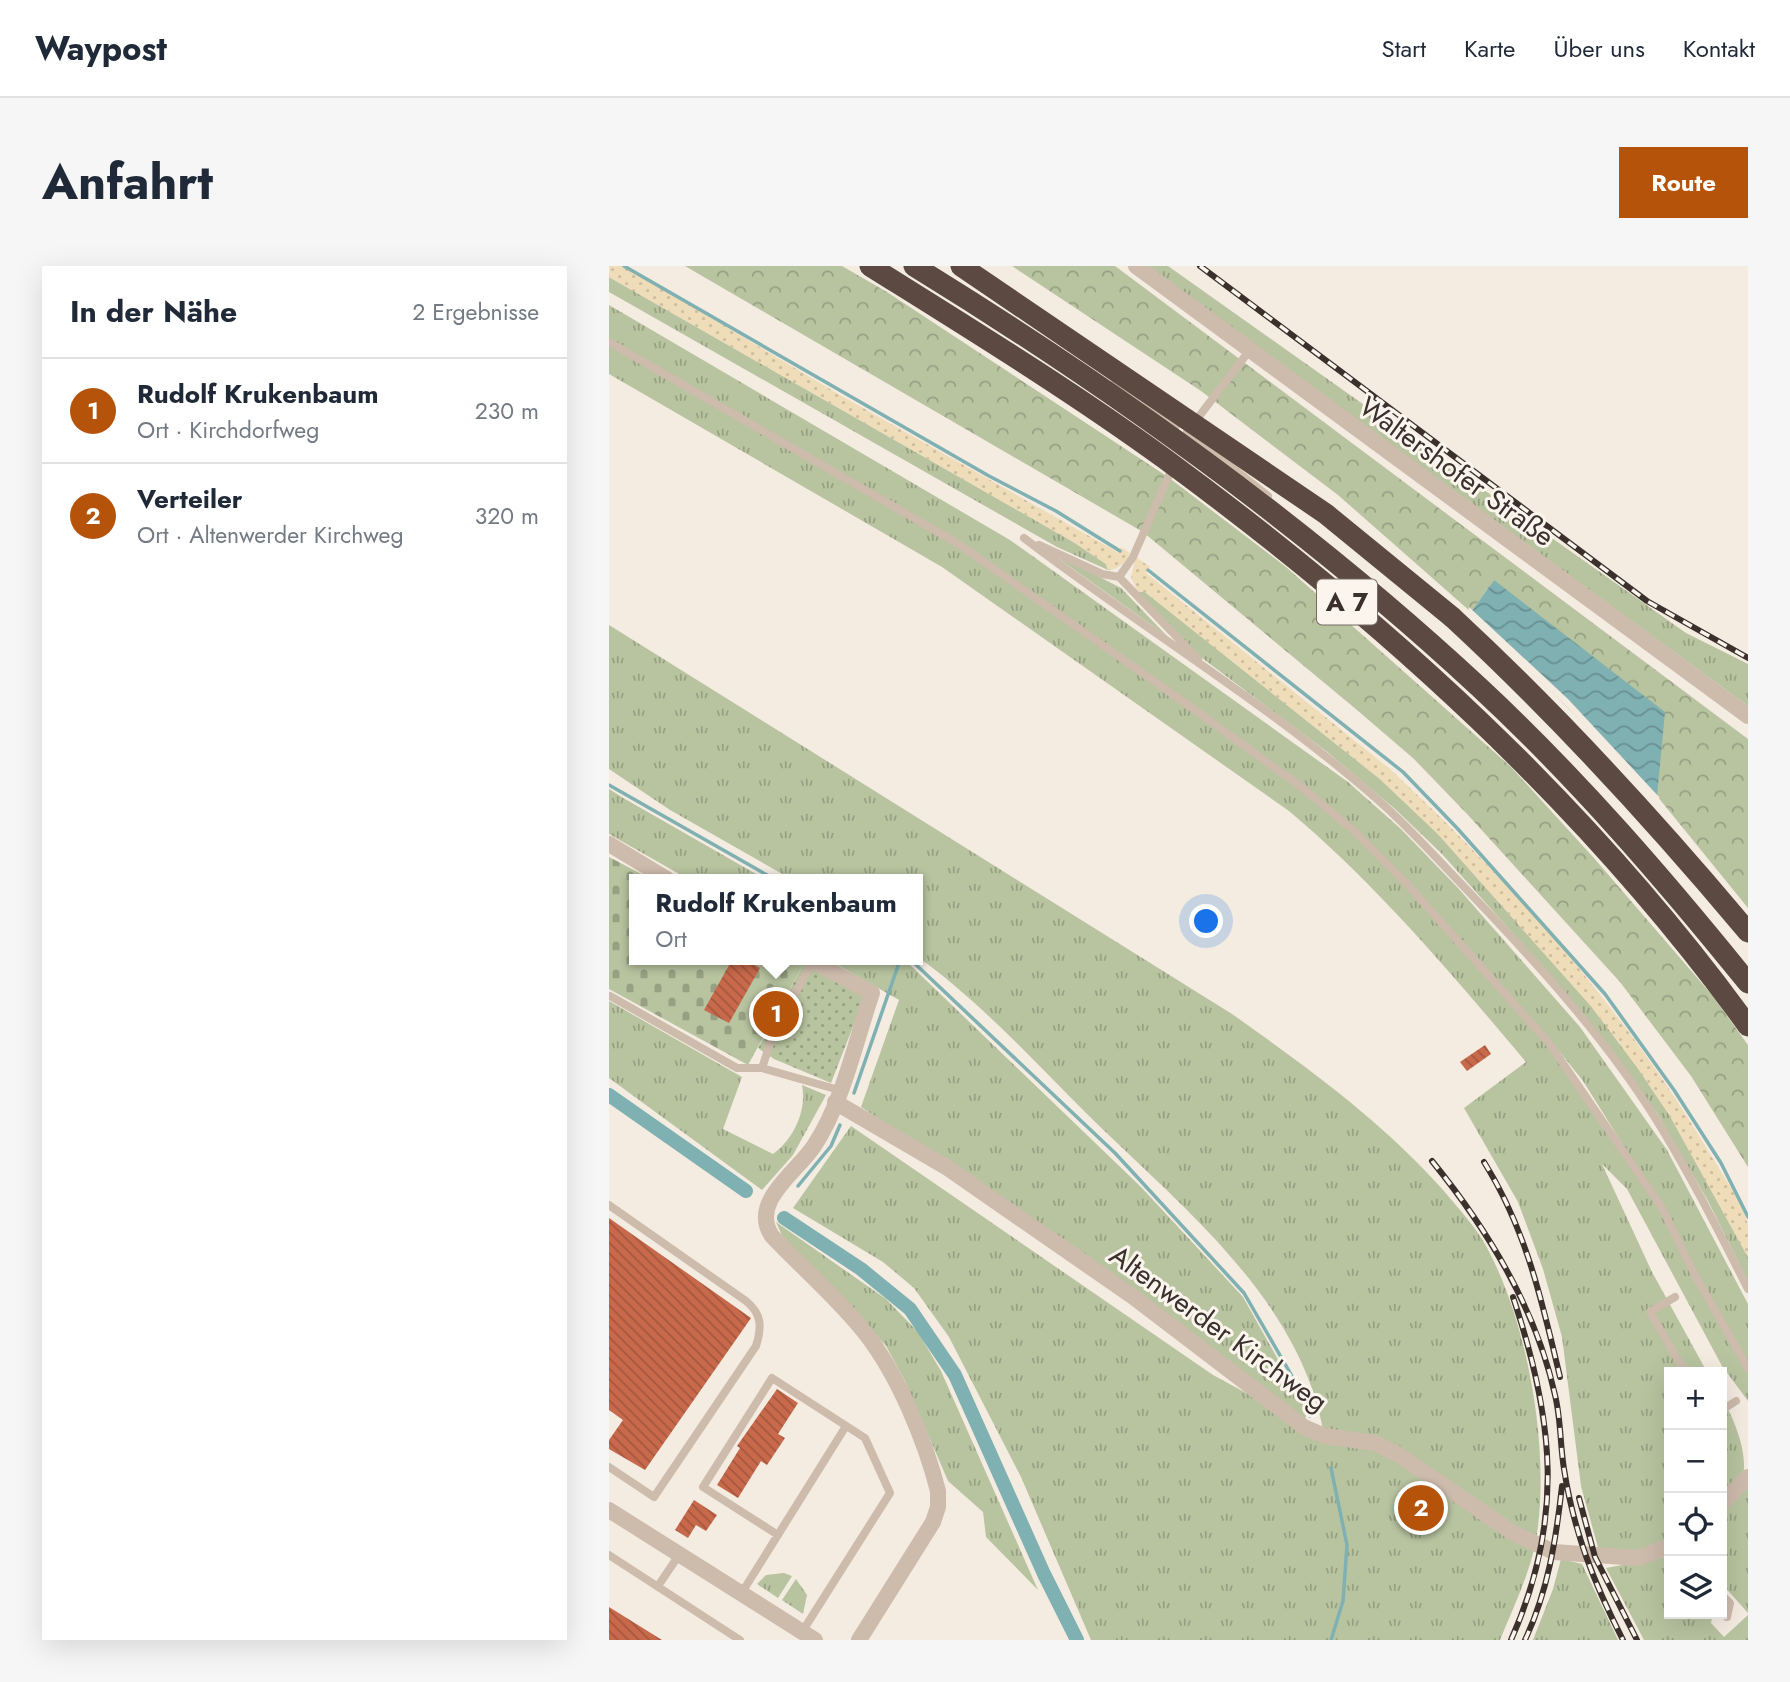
<!DOCTYPE html>
<html lang="de">
<meta charset="utf-8">
<style>
body{margin:0;font-family:Jost,sans-serif;background:#f6f6f7;color:#1f2937}
.controls{position:absolute;right:21px;bottom:21px;display:grid;overflow:hidden;border-radius:0px;box-shadow:0 7px 28px #0002}
.controls button{width:63px;height:63px;display:grid;place-items:center;padding:0;border:0;border-bottom:2px solid #e0e1e3;background:#fff;color:#1f2937;font:35px sans-serif}
.you{position:absolute;left:598px;top:656px;width:24px;height:24px;margin:-18px;border:5px solid #fff;border-radius:50%;background:#1a73e8;box-shadow:0 0 0 10px #1a73e833}
.badge{display:grid;place-items:center;width:46px;height:46px;border-radius:50%;background:#b45309;color:#fff;font-size:23px;font-weight:700}
.pin{position:absolute;translate:-50% -50%;border:4px solid #fff;box-shadow:0 2px 7px #0006}
.popup{position:absolute;left:20px;top:608px;width:294px;height:91px;box-sizing:border-box;display:grid;place-content:center;border-radius:0px;background:#fff;filter:drop-shadow(0 2px 5px #0005);font-size:23px;white-space:nowrap;color:#747a83}
.popup b{font-size:26px;color:#1f2937}
.popup::after{content:'';position:absolute;left:50%;top:100%;margin-left:-14px;border:14px solid transparent;border-top-color:#fff}
.list{margin:0;padding:0;list-style:none}
h2{display:flex;justify-content:space-between;align-items:center;height:91px;margin:0;padding:0 28px;font-size:30px}
h2 small{font-size:23px;font-weight:400;color:#747a83}
.list li{display:grid;grid-template-columns:46px 1fr auto;gap:21px;align-items:center;box-sizing:border-box;height:105px;padding:0 28px;border-top:2px solid #e0e1e3}
.list b{display:block;font-size:26px;white-space:nowrap}
.list p{margin:0;font-size:23px;white-space:nowrap;color:#747a83}
.list em{font-size:23px;font-style:normal;color:#747a83}
.icon{flex:none;width:38px;height:38px;fill:none;stroke:currentColor;stroke-width:2;stroke-linecap:round;stroke-linejoin:round}
.map{position:relative;flex:none;width:1139px;height:1374px;overflow:hidden;border-radius:0px}
header{display:flex;align-items:center;gap:42px;box-sizing:border-box;height:98px;padding:0 35px;background:#fff;border-bottom:2px solid #e0e1e3}
header strong{font-size:33px}
nav{display:flex;gap:38px;margin-inline-start:auto;font-size:24px}
.intro{display:flex;align-items:center;justify-content:space-between;box-sizing:border-box;height:168px;padding:0 42px}
h1{margin:0;font-size:49px}
.button{padding:18px 32px;border-radius:0px;background:#b45309;color:#fff;font-size:24px;font-weight:700}
main{display:flex;gap:42px;padding:0 42px}
aside{flex:1;background:#fff;border-radius:0px;box-shadow:0 7px 28px #0002}
.map>svg:first-child{display:block}
.grass{fill:url(#grass-tufts)}
.forest{fill:url(#forest-crowns)}
.sand{fill:url(#sand-dots)}
.cemetery{fill:url(#cemetery-stones)}
.park{fill:url(#park-dots)}
.water{fill:url(#water-waves)}
.pier{fill:#f4ebe1}
.lines{fill:none;stroke-linecap:round;stroke-linejoin:round}
.stream{stroke:#7fb0b2;stroke-width:3.5}
.canal{stroke:#7fb0b2;stroke-width:14}
.building{fill:url(#building-back-hatch)}
.service{stroke:#cdbbac;stroke-width:8}
.minor{stroke:#cdbbac;stroke-width:16}
.motorway{stroke:#5c4a42;stroke-width:21}
.rail-casing{stroke:#3b302b;stroke-width:6}
.rail{stroke:#fbf5ee;stroke-width:3.5;stroke-dasharray:10;stroke-linecap:butt}
.motorway-bridge{stroke:#5c4a42;stroke-width:21}
.labels{text-anchor:middle;stroke-width:6;stroke-linejoin:round;paint-order:stroke}
.shield{fill:#fbf5ee;stroke:#756b66;stroke-width:2}
.shield-label{font-size:26px;font-weight:bold;fill:#3b302b}
.street-label{font-size:28px;fill:#3b302b;stroke:#fbf5ee}
</style>
<header>
<strong>Waypost</strong>
<nav><a>Start</a><a>Karte</a><a>Über uns</a><a>Kontakt</a></nav>
</header>
<div class="intro"><h1>Anfahrt</h1><a class="button">Route</a></div>
<main>
<aside>
<h2>In der Nähe<small>2 Ergebnisse</small></h2>
<ul class="list">
<li><span class="badge">1</span><div><b>Rudolf Krukenbaum</b><p>Ort · Kirchdorfweg</p></div><em>230 m</em></li>
<li><span class="badge">2</span><div><b>Verteiler</b><p>Ort · Altenwerder Kirchweg</p></div><em>320 m</em></li>
</ul>
</aside>
<div class="map">
<svg width="1139" height="1374" viewBox="0 0 1139 1374">
<defs>
<pattern id="grass-tufts" width="24" height="20" patternUnits="userSpaceOnUse" patternTransform="scale(1.75)"><rect width="24" height="20" fill="#b8c4a0"/><path d="M3 7l-1-3M5 7V3M7 7l1-3M15 17l-1-3M17 17v-4M19 17l1-3" fill="none" stroke="#97a083"/></pattern>
<pattern id="forest-crowns" width="20" height="18" patternUnits="userSpaceOnUse" patternTransform="scale(1.75)"><rect width="20" height="18" fill="#b8c4a0"/><path d="M2 6a3 3 0 1 1 6 0M12 15a3 3 0 1 1 6 0" fill="none" stroke="#97a083"/></pattern>
<pattern id="sand-dots" width="8" height="8" patternUnits="userSpaceOnUse" patternTransform="scale(1.75)"><rect width="8" height="8" fill="#efdcb8"/><path d="M2 2h.1M6 6h.1" fill="none" stroke="#cebd9e" stroke-width="1.8" stroke-linecap="round"/></pattern>
<pattern id="cemetery-stones" width="16" height="16" patternUnits="userSpaceOnUse" patternTransform="scale(1.75)"><rect width="16" height="16" fill="#b8c4a0"/><path d="M2 7V4a2 2 0 0 1 4 0v3zM10 15v-3a2 2 0 0 1 4 0v3z" fill="#97a083"/></pattern>
<pattern id="park-dots" width="8" height="8" patternUnits="userSpaceOnUse" patternTransform="scale(1.75)"><rect width="8" height="8" fill="#b8c4a0"/><path d="M2 2h.1M6 6h.1" fill="none" stroke="#97a083" stroke-width="1.8" stroke-linecap="round"/></pattern>
<pattern id="water-waves" width="16" height="10" patternUnits="userSpaceOnUse" patternTransform="scale(1.75)"><rect width="16" height="10" fill="#7fb0b2"/><path d="M0 5q4-4 8 0t8 0" fill="none" stroke="#699091"/></pattern>
<pattern id="building-back-hatch" width="6" height="6" patternUnits="userSpaceOnUse" patternTransform="scale(1.75)"><rect width="6" height="6" fill="#c8694b"/><path d="M-1 5l2 2M0 0l6 6M5-1l2 2" fill="none" stroke="#a4573f"/></pattern>
</defs>
<rect width="100%" height="100%" fill="#f4ebe1"/>
<!-- grass -->
<path class="grass" d="M538 0H559L1077 367 1139 398V440Z
M0 11 466 277 497 298 499 304 448 281 0 26Z
M0 39 401 274 739 516 792 563 849 622 971 761 1058 884 1139 1038V1096L1118 1065 1056 947 1131 1093 1139 1102V1135L1113 1100 1018 923 993 898 1043 1006 1098 1106H1060V1274L1040 1287 990 1285 972 1220 953 1071 934 1003 909 936 855 842 917 796C843 708 768 619 680 545L333 301 0 108V76L348 277 695 523 744 564 798 618 940 777 1053 941 974 815 938 770 802 618 752 568 703 526 384 298 0 74Z
M450 290 512 322 558 370 450 293Z
M529 326H536L771 513 829 568 982 740 1028 801 1061 850 1139 991V1015L1099 935 1048 847 943 711 833 588 786 543 717 485 589 389Z
M0 359 623 748C699 802 773 855 835 925 849 942 866 960 877 980 920 1058 943 1192 926 1279 919 1312 903 1344 891 1374H482L412 1211 340 1071 305 1022 274 996 184 942 242 860 604 1109 715 1169C692 1032 569 938 476 846 423 793 370 735 309 691V613H182L61 544 0 503Z
M0 523 16 533 156 613H79L0 568Z
M220 694H296L532 921 634 1031 698 1145 696 1154 337 898 252 841 290 734Z
M0 735 133 811 114 863 164 888C185 873 198 844 193 819L217 829 184 889 153 924 0 812Z
M167 956 277 1033 309 1066 332 1105 429 1324 377 1271 374 1246 339 1215 296 1115 277 1080 175 974Z
M1113 1132C1125 1153 1139 1186 1134 1210 1129 1217 1119 1223 1113 1229Z
M1139 1219V1347L1113 1318V1245Z
M1060 1290V1348H1104L1102 1357 1115 1371 1139 1349V1374H1035L997 1302Z
M952 1293 973 1298 1009 1374H924L944 1323Z
M175 1307 183 1310 169 1332 148 1318 157 1309Z
M187 1313 198 1329 194 1348 173 1334Z"/>
<!-- forest -->
<path class="forest" d="M76 0H233L278 26 559 211 677 301 901 500 984 591 1103 729 1139 779V901L1082 810 1011 716 859 549 805 493 748 444 534 266Z
M403 0H506L1139 473V642L1048 530 885 314 862 346 729 229 592 125Z"/>
<!-- sand -->
<path class="sand" d="M0 0H15L231 129 510 287 512 281 521 287C515 298 510 303 499 304L497 298 466 277 0 11Z
M527 291 541 301 537 307 781 503C900 614 1015 743 1098 883 1110 904 1134 936 1139 959 1139 968 1139 981 1139 991L1061 850 1028 801 982 740 829 568 771 513 536 326H529L522 311Z"/>
<!-- cemetery -->
<path class="cemetery" d="M0 591 42 613H25V694H189L195 697 139 799 0 723Z"/>
<!-- park -->
<path class="park" d="M195 697 256 730 222 817 165 793 149 782Z"/>
<!-- water -->
<path class="water" d="M885 314 1056 446 1048 530 862 346Z"/>
<!-- pier -->
<path class="pier" d="M860 341 959 433 1051 532H1046L955 438 859 348Z"/>
<g class="lines">
<!-- stream -->
<path class="stream" d="M15 0 380 210 447 245 511 285
M539 304 794 506 848 562 996 728 1065 824 1112 897 1139 951
M0 519 165 613
M302 694 506 887 635 1027 695 1131 701 1150
M245 827 291 694
M189 920 222 880 231 859
M722 1374 734 1335 738 1279 722 1202"/>
<!-- canal -->
<path class="canal" d="M0 829 137 925
M175 952 252 1003 301 1043 346 1109 435 1308 468 1374"/>
</g>
<!-- building -->
<path class="building" d="M123 694H147L144 698 151 702 120 757 95 744Z
M876 779 882 788 858 805 851 796Z
M0 952 142 1052 36 1204 0 1183V1174L14 1154 0 1144Z
M168 1123 189 1137 169 1168 176 1172 158 1199 152 1195 129 1232 108 1219 131 1182 128 1180Z
M85 1234 108 1249 97 1265 87 1259 79 1272 66 1264Z
M0 1341 53 1374H0Z"/>
<g class="lines">
<!-- service -->
<path class="service" d="M0 76 348 277 579 439 695 523 744 564 798 618 940 777 1053 942 1087 1011 1139 1102
M505 118 568 159
M585 157 640 85
M578 166 659 230
M415 272C530 360 660 438 769 534 801 562 829 594 859 625 925 694 993 768 1045 850 1080 906 1109 964 1139 1023
M430 279 493 308 510 311 589 393
M510 311 524 291 564 200
M1 730 128 802H153L230 824
M153 802 165 766 204 695
M0 939 137 1035C153 1048 153 1061 147 1080L45 1231 0 1201
M1066 1031 1041 1046 1076 1106
M1113 1144 1127 1135
M169 1269 94 1221 163 1112 256 1172 281 1227 193 1366
M0 1289 131 1374
M49 1320 70 1289
M132 1328 237 1160
M1113 1329 1121 1337 1118 1351"/>
<!-- minor -->
<path class="minor" d="M527 0 1139 450
M0 578 58 613
M202 694 263 727C246 777 234 836 205 880 188 906 140 936 163 970 194 1003 229 1032 257 1068 289 1109 316 1174 329 1225V1241L324 1256 250 1374
M226 836 337 901 523 1030 695 1161 716 1170 766 1177 790 1189 904 1267 945 1286 1029 1292 1060 1280
M1113 1237 1139 1211
M0 1244 206 1374"/>
<!-- motorway -->
<path class="motorway" d="M843 351C949 449 1046 555 1139 666"/>
<!-- rail casing -->
<g class="rail-casing">
<path id="rail" d="M591 0 1038 335 1139 392
M823 895C879 964 927 1042 946 1129 952 1153 951 1179 955 1203 965 1267 985 1317 1014 1374
M875 896C917 963 933 1035 951 1111
M970 1232 986 1291 1028 1374
M902 1374C956 1253 945 1153 904 1031
M916 1374C939 1325 947 1274 953 1220"/>
</g>
<!-- rail -->
<use href="#rail" class="rail"/>
<!-- motorway-bridge -->
<path class="motorway-bridge" d="M261 0C360 62 461 124 556 193 775 354 979 539 1139 760
M305 0C505 123 698 261 870 421 968 512 1055 613 1139 717
M352 0 717 248 843 351"/>
</g>
<g class="labels">
<!-- shield labels -->
<rect class="shield" x="708" y="313.5" width="60" height="45" rx="5"/>
<g class="shield-label">
<text x="738" y="345">A 7</text>
</g>
<!-- street labels -->
<g class="street-label">
<text transform="translate(848 205) rotate(36)" y="10">Waltershofer Straße</text>
<text transform="translate(610 1062) rotate(36)" y="10">Altenwerder Kirchweg</text>
</g>
</g>
</svg>
<div class="controls">
<button>+</button>
<button>−</button>
<button><svg class="icon" aria-label="locate" viewBox="0 0 24 24"><circle cx="12" cy="12" r="6"/><path d="M12 2v4M12 18v4M2 12h4M18 12h4"/></svg></button>
<button><svg class="icon" aria-label="layers" viewBox="0 0 24 24"><path d="M12 4l9 5-9 5-9-5zM3 14l9 5 9-5"/></svg></button>
</div>
<div class="you"></div>
<div class="pin badge" style="left:167px;top:748px">1</div>
<div class="popup"><b>Rudolf Krukenbaum</b>Ort</div>
<div class="pin badge" style="left:812px;top:1242px">2</div>
</div>
</main>
